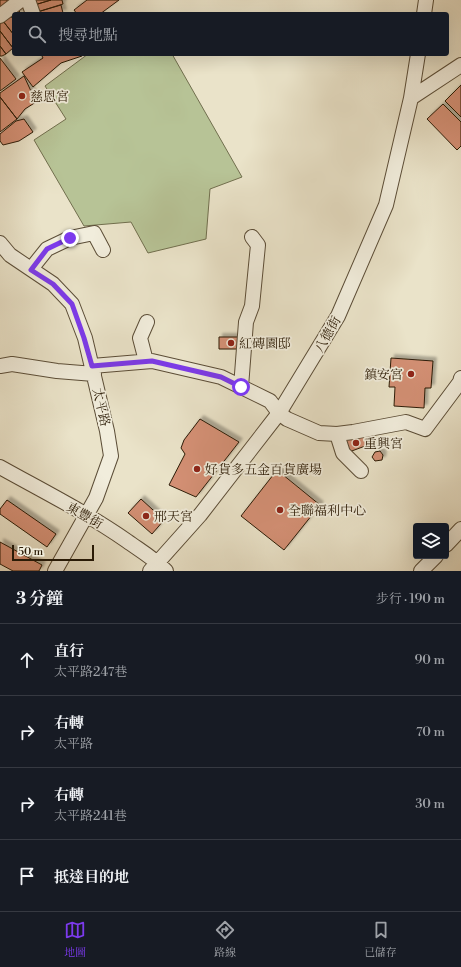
<!DOCTYPE html>
<html lang="zh-TW">
<meta charset="utf-8">
<style>
body{margin:0;font-family:"Libre Bodoni","Noto Serif TC",serif;background:#242831;color:#f1f3f6}
.controls{position:absolute;right:12px;bottom:12px;display:grid;overflow:hidden;border-radius:4px;box-shadow:0 4px 16px #0002}
.controls button{width:36px;height:36px;display:grid;place-items:center;padding:0;border:0;border-bottom:1px solid #363941;background:#171b24;color:#f1f3f6;font:20px sans-serif}
.scale{position:absolute;left:12px;bottom:10px;width:82px;box-sizing:border-box;padding-left:4px;border:2px solid #2b1b06;border-top:0;font-size:11px;line-height:14px;white-space:nowrap;color:#2b1b06;-webkit-text-stroke:3px #f1eddc;paint-order:stroke}
.stop{position:absolute;width:12px;height:12px;margin:-9px;border:3px solid #7c3aed;border-radius:50%;background:#fff}
.stop.end{background:#7c3aed;border-color:#fff;box-shadow:0 1px 4px #0008}
.list{margin:0;padding:0;list-style:none}
h2{display:flex;justify-content:space-between;align-items:center;height:52px;margin:0;padding:0 16px;font-size:17px}
h2 small{font-size:13px;font-weight:400;color:#9ea1a6}
.list li{display:grid;grid-template-columns:26px 1fr auto;gap:12px;align-items:center;box-sizing:border-box;height:72px;padding:0 16px;border-top:1px solid #363941}
.list b{display:block;font-size:15px;white-space:nowrap}
.list p{margin:0;font-size:13px;white-space:nowrap;color:#9ea1a6}
.list em{font-size:13px;font-style:normal;color:#9ea1a6}
.icon{flex:none;width:22px;height:22px;fill:none;stroke:currentColor;stroke-width:2;stroke-linecap:round;stroke-linejoin:round}
.map{position:relative;flex:none;width:461px;height:571px;overflow:hidden}
.search{position:absolute;background:#171b24;box-shadow:0 4px 16px #0002;left:12px;right:12px;top:12px;height:44px;display:flex;align-items:center;gap:10px;box-sizing:border-box;padding:0 14px;border-radius:4px;color:#9ea1a6;font-size:15px}
.sheet{height:340px;background:#171b24}
nav{display:flex;justify-content:space-around;align-items:center;box-sizing:border-box;height:56px;border-top:1px solid #363941;background:#171b24;font-size:11px;color:#9ea1a6}
nav a{display:grid;justify-items:center;gap:2px}
nav .on{color:#7c3aed}
.map>svg:first-child{display:block}
.green{fill:#b7c396;stroke:#716f4e}
.building{fill:#d49074;stroke:#2b1b06;filter:url(#shadow)}
.lines{fill:none;stroke-linecap:round;stroke-linejoin:round}
.minor-casing{stroke:#5b4d37;stroke-width:16}
.minor{stroke:#f1eddc;stroke-width:14}
.route{stroke:#7c3aed;stroke-width:5}
.poi-dot{fill:#8f2418;stroke:#f1eddc;stroke-width:1.5}
.labels{text-anchor:middle;stroke-width:3.5;stroke-linejoin:round;paint-order:stroke}
.poi-label{font-size:13px;fill:#2b1b06;stroke:#f1eddc;text-anchor:start}
.street-label{font-size:13px;fill:#2b1b06;stroke:#f1eddc}
</style>
<div class="map">
<svg width="461" height="571" viewBox="0 0 461 571">
<defs>
<filter id="shadow"><feDropShadow dx="3.5" dy="-3.5" stdDeviation="1" flood-color="#0004"/></filter>
</defs>
<rect width="100%" height="100%" fill="#eae3c9"/>
<filter id="stains"><feTurbulence type="fractalNoise" baseFrequency=".005" numOctaves="4"/><feColorMatrix values="0 0 0 0 .2 0 0 0 0 .09 0 0 0 0 .02 0 0 0 .5 -.17"/></filter>
<radialGradient id="worn" r=".72"><stop offset=".6" stop-color="#630" stop-opacity="0"/><stop offset="1" stop-color="#630" stop-opacity=".3"/></radialGradient>
<!-- green -->
<path class="green" d="M88 54H172L242 177 210 189 206 239 148 253 131 222 84 226 34 140 66 119 45 86Z"/>
<!-- building -->
<path class="building" d="M0 0H7L8 3 0 9Z
M30 0H51L31 6Z
M51 0H62L63 4 34 13 31 6Z
M87 0H119L100 14H77L74 10Z
M61 5 63 13H34Z
M18 9 21 14H14V20L10 15Z
M10 15 14 20V35L3 21Z
M3 21 14 35 13 48 0 31V23Z
M0 31 13 48 6 54 0 46Z
M0 46 6 54 2 56H0Z
M41 54H81L82 56 61 63 33 87 22 72 43 58Z
M0 58 16 79 0 91Z
M24 76 36 102 25 109 17 119 0 97V93Z
M461 85V117L445 101Z
M0 97 17 119 0 132Z
M443 104 461 122V146L457 150 427 119Z
M24 119 33 132 19 141 3 145 0 141V134L16 121Z
M219 337H243L242 349H219Z
M391 358 433 361 431 388H425L424 408 394 406 395 387H389Z
M200 419 239 442 196 497 169 485 185 454 181 448 184 440Z
M363 433 368 445 349 452 344 440Z
M380 451 383 455 382 460 375 461 372 457 375 452Z
M277 470 320 505 284 550 241 516Z
M141 499 164 520 152 534 128 513Z
M7 500 56 534 47 547 0 514V509Z
M0 542 42 565 39 571H13L0 564Z"/>
<g class="lines">
<!-- minor casing -->
<g class="minor-casing">
<path id="minor" d="M28 0 33 14
M424 14 426 0
M0 16 21 0
M411 98 461 65
M0 243 10 255 53 284 72 304 85 338 107 431 111 456 96 498 55 571
M31 269 47 249 70 238 94 233 103 250
M146 361 140 338 147 322
M0 366 12 364 57 371 94 374
M92 366 152 361 221 377 270 401 279 413 287 419 319 433 337 434 353 432 406 422 425 429 460 382 461 378
M241 387 246 322 252 306 258 245 252 237
M337 434 343 453 361 471
M0 467C43 491 87 513 127 541 141 551 155 559 166 571
M446 545 461 529
M150 571 200 515 279 413 338 316 386 205 411 98 418 54
M421 571 436 556"/>
</g>
<!-- minor -->
<use href="#minor" class="minor"/>
</g>
<g class="lines">
<!-- route -->
<path class="route" d="M70 238 47 249 31 270 53 284 72 304 84 338 92 366 152 361 221 377 241 387"/>
</g>
<!-- markers -->
<g class="poi-dot">
<circle cx="22" cy="96" r="4"/>
<circle cx="231" cy="343" r="4"/>
<circle cx="411" cy="374" r="4"/>
<circle cx="356" cy="443" r="4"/>
<circle cx="197" cy="469" r="4"/>
<circle cx="280" cy="510" r="4"/>
<circle cx="146" cy="516" r="4"/>
</g>
<g class="labels">
<!-- poi labels -->
<g class="poi-label">
<text x="30" y="101">慈恩宮</text>
<text x="239" y="348">紅磚園邸</text>
<text x="403" y="379" text-anchor="end">鎮安宮</text>
<text x="364" y="448">重興宮</text>
<text x="205" y="474">好貨多五金百貨廣場</text>
<text x="288" y="515">全聯福利中心</text>
<text x="154" y="521">邢天宮</text>
</g>
<!-- street labels -->
<g class="street-label">
<text transform="translate(327 334) rotate(-60)" y="5">八德街</text>
<text transform="translate(102 407) rotate(77)" y="5">太平路</text>
<text transform="translate(85 515) rotate(30)" y="5">東豐街</text>
</g>
</g>
<rect width="100%" height="100%" filter="url(#stains)"/>
<rect width="100%" height="100%" fill="url(#worn)"/>
</svg>
<div class="controls">
<button><svg class="icon" aria-label="layers" viewBox="0 0 24 24"><path d="M12 4l9 5-9 5-9-5zM3 14l9 5 9-5"/></svg></button>
</div>
<div class="scale">50 m</div>
<div class="stop" style="left:241px;top:387px"></div>
<div class="stop end" style="left:70px;top:238px"></div>
<div class="search"><svg class="icon" aria-label="search" viewBox="0 0 24 24"><circle cx="10" cy="10" r="6"/><path d="M15 15l6 6"/></svg>搜尋地點</div>
</div>
<section class="sheet">
<h2>3 分鐘<small>步行 · 190 m</small></h2>
<ul class="list">
<li><svg class="icon" aria-label="ahead" viewBox="0 0 24 24"><path d="M12 20V5M6 11l6-6 6 6"/></svg><div><b>直行</b><p>太平路247巷</p></div><em>90 m</em></li>
<li><svg class="icon" aria-label="right" viewBox="0 0 24 24"><path d="M7 20v-9h11M14 6l5 5-5 5"/></svg><div><b>右轉</b><p>太平路</p></div><em>70 m</em></li>
<li><svg class="icon" aria-label="right" viewBox="0 0 24 24"><path d="M7 20v-9h11M14 6l5 5-5 5"/></svg><div><b>右轉</b><p>太平路241巷</p></div><em>30 m</em></li>
<li><svg class="icon" aria-label="arrive" viewBox="0 0 24 24"><path d="M6 21V4h12l-3 4 3 4H6"/></svg><div><b>抵達目的地</b></div></li>
</ul>
</section>
<nav>
<a class="on"><svg class="icon" aria-label="map" viewBox="0 0 24 24"><path d="M3 6l6-2 6 2 6-2v14l-6 2-6-2-6 2zM9 4v14M15 6v14"/></svg>地圖</a>
<a><svg class="icon" aria-label="directions" viewBox="0 0 24 24"><path d="M12 3l9 9-9 9-9-9zM9 14v-3h6M13 9l2 2-2 2"/></svg>路線</a>
<a><svg class="icon" aria-label="saved" viewBox="0 0 24 24"><path d="M7 4h10v16l-5-4-5 4z"/></svg>已儲存</a>
</nav>
